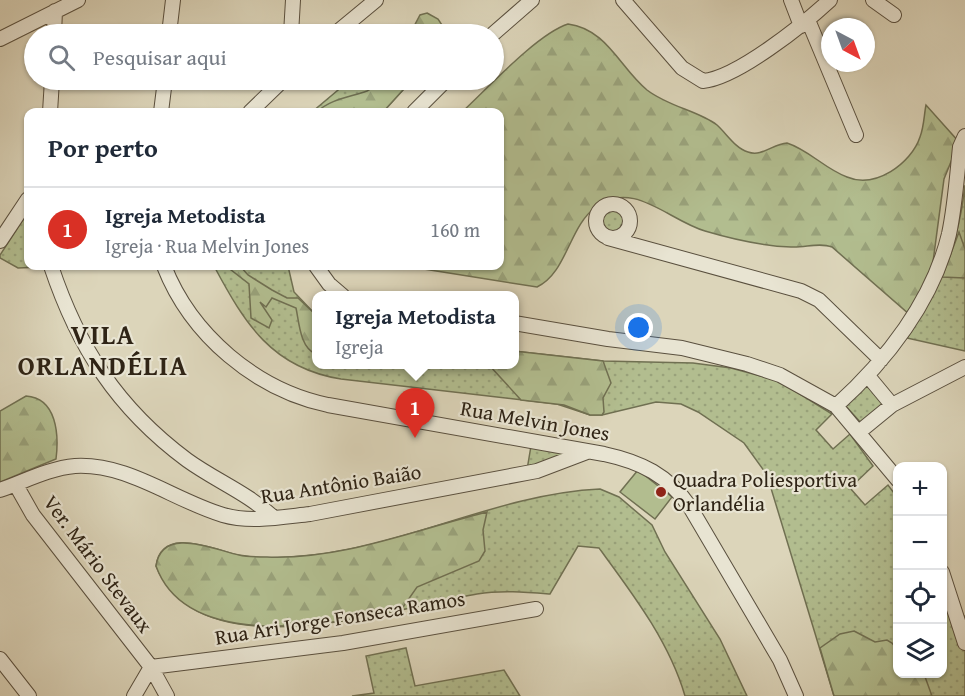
<!DOCTYPE html>
<html lang="pt">
<meta charset="utf-8">
<style>
body{margin:0;font-family:"Gentium Book Plus",serif;background:#f6f6f7;color:#1f2937}
.controls{position:absolute;right:18px;bottom:18px;display:grid;overflow:hidden;border-radius:12px;box-shadow:0 2px 4px #0004}
.controls button{width:54px;height:54px;display:grid;place-items:center;padding:0;border:0;border-bottom:2px solid #e0e1e3;background:#fff;color:#1f2937;font:30px sans-serif}
.compass{position:absolute;left:821px;top:18px;width:54px;height:54px;border-radius:50%;background:#fff;box-shadow:0 2px 4px #0004;rotate:139deg}
.you{position:absolute;left:639px;top:328px;width:21px;height:21px;margin:-15px;border:4px solid #fff;border-radius:50%;background:#1a73e8;box-shadow:0 0 0 9px #1a73e833}
.badge{display:grid;place-items:center;width:39px;height:39px;border-radius:50%;background:#d93025;color:#fff;font-size:20px;font-weight:700}
.pin{position:absolute;translate:-50% -50px;filter:drop-shadow(0 2px 3px #0008)}
.pin::after{content:'';position:absolute;top:32px;width:21px;height:18px;background:inherit;clip-path:polygon(0 0,100% 0,50% 100%)}
.popup{position:absolute;left:312px;top:291px;width:207px;height:78px;box-sizing:border-box;display:grid;place-content:center;border-radius:12px;background:#fff;filter:drop-shadow(0 2px 4px #0005);font-size:20px;white-space:nowrap;color:#747a83}
.popup b{font-size:22px;color:#1f2937}
.popup::after{content:'';position:absolute;left:50%;top:100%;margin-left:-12px;border:12px solid transparent;border-top-color:#fff}
.list{margin:0;padding:0;list-style:none}
h2{display:flex;justify-content:space-between;align-items:center;height:78px;margin:0;padding:0 24px;font-size:26px}
h2 small{font-size:20px;font-weight:400;color:#747a83}
.list li{display:grid;grid-template-columns:39px 1fr auto;gap:18px;align-items:center;box-sizing:border-box;height:84px;padding:0 24px;border-top:2px solid #e0e1e3}
.list b{display:block;font-size:22px;white-space:nowrap}
.list p{margin:0;font-size:20px;white-space:nowrap;color:#747a83}
.list em{font-size:20px;font-style:normal;color:#747a83}
.icon{flex:none;width:33px;height:33px;fill:none;stroke:currentColor;stroke-width:2;stroke-linecap:round;stroke-linejoin:round}
.map{position:relative;flex:none;width:965px;height:696px;overflow:hidden}
.search{position:absolute;background:#fff;box-shadow:0 2px 4px #0004;left:24px;top:24px;width:480px;height:66px;display:flex;align-items:center;gap:15px;box-sizing:border-box;padding:0 21px;border-radius:33px;color:#747a83;font-size:22px}
.panel{position:absolute;background:#fff;box-shadow:0 2px 4px #0004;left:24px;top:108px;width:480px;height:162px;border-radius:12px}
.map>svg:first-child{display:block}
.grass{fill:url(#grass-dots);stroke:#707052;stroke-width:1.5}
.forest{fill:url(#forest-firs);stroke:#707052;stroke-width:1.5}
.garden{fill:#b2bd8f;stroke:#707052;stroke-width:1.5}
.lines{fill:none;stroke-linecap:round;stroke-linejoin:round}
.minor-casing{stroke:#5a503f;stroke-width:16}
.minor{stroke:#e8e4d2;stroke-width:14}
.poi-dot{fill:#8f2418;stroke:#e8e4d2;stroke-width:2}
.labels{text-anchor:middle;stroke-width:4.5;stroke-linejoin:round;paint-order:stroke}
.street-label{font-size:21px;fill:#2f2416;stroke:#e8e4d2}
.poi-label{font-size:21px;fill:#2f2416;stroke:#e8e4d2;text-anchor:start}
.district-label{font-size:27px;font-weight:bold;letter-spacing:1.5px;fill:#2f2416;stroke:#e8e4d2}
</style>
<div class="map">
<svg width="965" height="696" viewBox="0 0 965 696">
<defs>
<pattern id="grass-dots" width="8" height="8" patternUnits="userSpaceOnUse" patternTransform="scale(1.5)"><rect width="8" height="8" fill="#b2bd8f"/><path d="M2 2h.1M6 6h.1" fill="none" stroke="#99a27b" stroke-width="1.8" stroke-linecap="round"/></pattern>
<pattern id="forest-firs" width="22" height="20" patternUnits="userSpaceOnUse" patternTransform="scale(1.5)"><rect width="22" height="20" fill="#b2bd8f"/><path d="M5 1l3.5 6h-7zM16 11l3.5 6h-7z" fill="#99a27b"/></pattern>
</defs>
<rect width="100%" height="100%" fill="#dcd5ba"/>
<filter id="stains"><feTurbulence type="fractalNoise" baseFrequency=".00333" numOctaves="4"/><feColorMatrix values="0 0 0 0 .2 0 0 0 0 .09 0 0 0 0 .02 0 0 0 .5 -.17"/></filter>
<radialGradient id="worn" r=".72"><stop offset=".6" stop-color="#630" stop-opacity="0"/><stop offset="1" stop-color="#630" stop-opacity=".3"/></radialGradient>
<!-- grass -->
<path class="grass" d="M350 80H412L383 112H312Z
M965 185V351L907 338C940 285 958 249 965 185Z
M601 221a12 12 0 1 1 24 0a12 12 0 1 1-24 0Z
M28 212V266L42 267 18 268 0 258V255Z
M214 266H288L294 292 316 315V364H514V351L603 361 693 363 731 368 779 381 832 414 816 430 833 449 850 434 873 466 850 488 865 505 888 485 897 497 898 674H942L943 596 952 617 965 616V696H834L767 475 744 443 698 412 681 404 656 402 602 415H590L557 404 341 379C272 368 245 324 214 266Z
M867 381 886 402 862 424 843 403Z
M531 446 580 453 527 470Z
M600 489 619 497 652 525 665 552 720 639 747 696H685C669 641 632 593 599 548L578 546 550 594C525 592 501 590 477 594 393 608 201 674 156 566 162 523 218 552 243 556 258 558 274 558 288 557 395 553 493 494 600 489Z
M406 648 415 686 504 670 520 696H352L374 693 366 656Z"/>
<!-- forest -->
<path class="forest" d="M427 13 438 19 448 34H410L420 15Z
M568 24C607 29 620 68 647 90 669 107 699 111 717 125 726 133 736 149 748 152 762 157 773 144 787 143 809 150 825 169 847 177 875 189 911 164 920 137 924 127 924 115 926 105L959 142 944 179 931 277 909 314 832 247C819 242 805 248 791 247 763 246 732 239 705 231 668 220 633 179 596 207 569 226 567 273 537 287L405 266H500V112H462C488 88 537 34 568 24Z
M384 80H412L383 112H317C330 99 351 97 367 91 373 88 379 83 384 80Z
M959 232 965 249V278L942 277Z
M226 266H240L248 275 272 290 287 298H298L316 315V354C300 348 299 322 296 308L272 298 266 307 260 302 272 320 269 328 251 318 249 284Z
M514 351 603 361 611 383 603 398 604 412 602 415H590L564 405 521 400 490 366 514 364Z
M26 396C57 398 59 435 56 459L0 482V411Z
M487 512 483 530 485 551 479 561 417 587 401 610C334 624 187 653 156 566 162 525 215 550 239 555 248 557 258 557 267 557 341 560 415 530 487 512Z
M854 631 875 642 887 640 892 643 897 649 898 674H924L932 696H834L820 648 840 634Z"/>
<!-- garden -->
<path class="garden" d="M638 470 672 497 655 519 620 492Z"/>
<g class="lines">
<!-- minor casing -->
<g class="minor-casing">
<path id="minor" d="M623 0 682 68 703 81C737 78 804 24 830 0
M791 0 801 26
M873 0 894 15
M808 20 856 135
M54 34 55 11
M169 34 173 0
M291 34 293 0
M335 34 376 0
M493 34 532 0
M0 39 78 0
M50 112 52 80
M161 112 165 80
M250 112 283 80
M414 112 446 80
M596 221a17 17 0 1 1 34 0a17 17 0 1 1-34 0Z
M608 238 801 291 819 300 881 360
M0 241 28 199
M51 266C78 347 117 408 187 460 216 481 248 493 274 518
M164 266C191 335 256 390 328 405L604 454C641 462 668 475 690 507L780 660 796 696
M316 266 329 284 343 296
M514 323 608 339 682 348 747 364 780 375 836 406 898 480
M868 376 892 405
M836 406C886 361 933 301 949 234 955 206 957 176 960 147L965 136
M859 432 892 405 965 367
M16 485 33 515 151 667 167 696
M0 490C23 482 50 468 75 466 128 463 173 500 223 515 250 523 282 517 310 514L537 471 587 452
M942 572 965 643
M0 659 29 696
M151 667 343 643 536 609
M134 696 151 667"/>
</g>
<!-- minor -->
<use href="#minor" class="minor"/>
</g>
<!-- markers -->
<circle class="poi-dot" cx="661" cy="492" r="6"/>
<g class="labels">
<!-- street labels -->
<g class="street-label">
<text transform="translate(535 421) rotate(10)" y="7">Rua Melvin Jones</text>
<text transform="translate(341 484) rotate(-9)" y="7">Rua Antônio Baião</text>
<text transform="translate(98 564) rotate(53)" y="7">Ver. Mário Stevaux</text>
<text transform="translate(340 618) rotate(-9)" y="7">Rua Ari Jorge Fonseca Ramos</text>
</g>
<!-- poi labels -->
<g class="poi-label">
<text x="673" y="487">Quadra Poliesportiva<tspan x="673" dy="24">Orlandélia</tspan></text>
</g>
<!-- district labels -->
<g class="district-label">
<text x="103" y="344">VILA<tspan x="103" dy="31">ORLANDÉLIA</tspan></text>
</g>
</g>
<rect width="100%" height="100%" filter="url(#stains)"/>
<rect width="100%" height="100%" fill="url(#worn)"/>
</svg>
<div class="controls">
<button>+</button>
<button>−</button>
<button><svg class="icon" aria-label="locate" viewBox="0 0 24 24"><circle cx="12" cy="12" r="6"/><path d="M12 2v4M12 18v4M2 12h4M18 12h4"/></svg></button>
<button><svg class="icon" aria-label="layers" viewBox="0 0 24 24"><path d="M12 4l9 5-9 5-9-5zM3 14l9 5 9-5"/></svg></button>
</div>
<svg class="compass" viewBox="-18 -18 36 36"><path d="M0-13l5 13h-10z" fill="#e53935"/><path d="M0 13l5-13h-10z" fill="#747a83"/></svg>
<div class="you"></div>
<div class="pin badge" style="left:415px;top:438px">1</div>
<div class="popup"><b>Igreja Metodista</b>Igreja</div>
<div class="search"><svg class="icon" aria-label="search" viewBox="0 0 24 24"><circle cx="10" cy="10" r="6"/><path d="M15 15l6 6"/></svg>Pesquisar aqui</div>
<section class="panel">
<h2>Por perto<small></small></h2>
<ul class="list">
<li><span class="badge">1</span><div><b>Igreja Metodista</b><p>Igreja · Rua Melvin Jones</p></div><em>160 m</em></li>
</ul>
</section>
</div>
